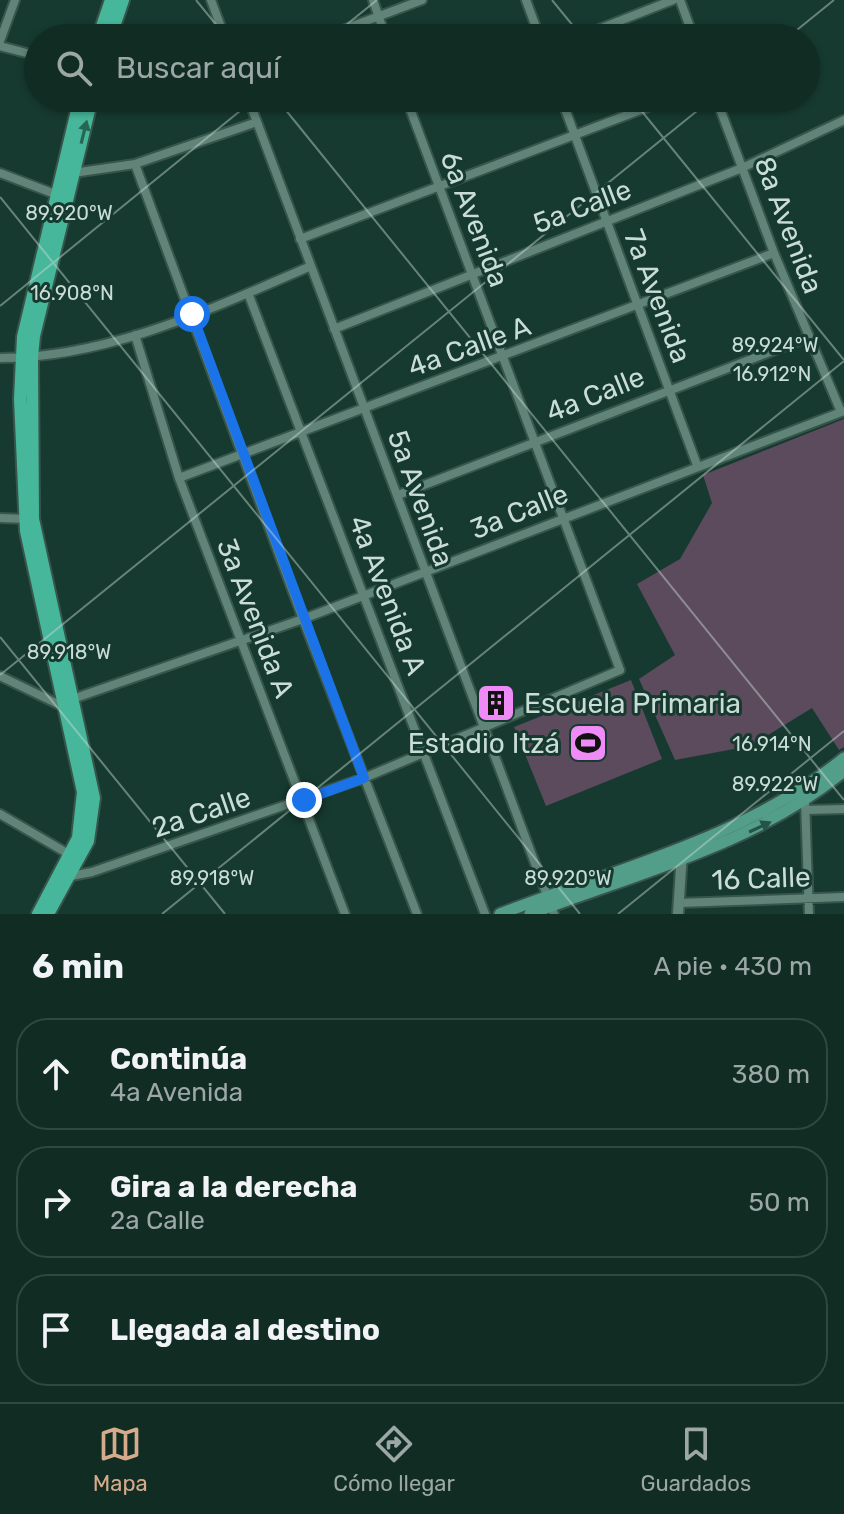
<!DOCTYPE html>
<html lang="es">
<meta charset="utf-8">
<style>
body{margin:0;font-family:Rubik,sans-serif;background:#1e3830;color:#f1f3f6}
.stop{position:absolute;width:24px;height:24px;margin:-18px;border:6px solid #1a73e8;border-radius:50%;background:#fff}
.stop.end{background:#1a73e8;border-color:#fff;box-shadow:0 2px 8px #0008}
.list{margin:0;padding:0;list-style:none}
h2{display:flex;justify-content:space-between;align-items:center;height:104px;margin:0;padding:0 32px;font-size:34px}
h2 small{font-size:26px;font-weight:400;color:#9ca7a6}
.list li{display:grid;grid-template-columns:52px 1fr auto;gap:24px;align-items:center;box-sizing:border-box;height:112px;margin:0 16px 16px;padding:0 16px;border:2px solid #304841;border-radius:32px}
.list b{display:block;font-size:30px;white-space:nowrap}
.list p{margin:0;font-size:26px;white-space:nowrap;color:#9ca7a6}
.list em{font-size:26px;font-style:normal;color:#9ca7a6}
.icon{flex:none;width:44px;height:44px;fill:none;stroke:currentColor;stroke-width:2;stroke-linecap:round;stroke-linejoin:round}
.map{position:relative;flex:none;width:844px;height:914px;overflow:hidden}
.search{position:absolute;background:#102c23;box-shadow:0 2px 6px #0004;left:24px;right:24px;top:24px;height:88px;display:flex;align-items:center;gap:20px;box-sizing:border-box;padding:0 28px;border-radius:44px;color:#9ca7a6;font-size:30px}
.sheet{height:488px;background:#102c23}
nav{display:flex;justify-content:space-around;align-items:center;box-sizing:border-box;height:112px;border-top:2px solid #304841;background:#102c23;font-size:22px;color:#9ca7a6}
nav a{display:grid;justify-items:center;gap:4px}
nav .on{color:#d6ab8b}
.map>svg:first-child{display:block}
.green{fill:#5c4a5d}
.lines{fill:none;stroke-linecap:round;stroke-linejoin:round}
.minor-casing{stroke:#38554c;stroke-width:12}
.tertiary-casing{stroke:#38554c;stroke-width:14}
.secondary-casing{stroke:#38554c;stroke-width:15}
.primary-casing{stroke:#38554c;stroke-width:16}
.minor{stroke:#608478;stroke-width:8}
.tertiary{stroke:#608478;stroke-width:10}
.secondary{stroke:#539e89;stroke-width:11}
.primary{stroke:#46b79a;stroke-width:12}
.oneway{fill:#276654}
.oneway2{fill:#255346}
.route{stroke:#1a73e8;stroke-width:10}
.ticks{fill:none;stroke:#c9dcd5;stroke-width:2;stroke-opacity:0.45}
.labels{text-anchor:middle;stroke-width:6;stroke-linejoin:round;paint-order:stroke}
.street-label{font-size:28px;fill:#c9dcd5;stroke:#163a2f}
.poi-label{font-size:28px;fill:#c9dcd5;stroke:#163a2f;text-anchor:start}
.ticks-label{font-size:20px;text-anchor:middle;fill:#c9dcd5;stroke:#163a2f;stroke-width:6;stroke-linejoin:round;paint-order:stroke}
</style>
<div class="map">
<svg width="844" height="914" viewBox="0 0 844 914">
<rect width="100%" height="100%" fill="#163a2f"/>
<!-- green -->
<path class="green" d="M844 419V747L839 750 812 708 750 746 675 760 639 679 675 655 637 584 680 559 712 503 703 475Z
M631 680 662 759 546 806 514 727Z"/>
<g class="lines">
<!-- minor casing -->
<g class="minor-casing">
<path id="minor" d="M211 0 225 38
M373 0 386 38
M526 0 540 38
M680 0 694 38
M321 38 422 0
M576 38 673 0
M0 41 15 0
M0 46 38 56
M248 98 554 914
M561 98 697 465
M716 98 774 253 841 412
M135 164 303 619 417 914
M0 173 55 194
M73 173 135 164 257 122
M300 239 672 98
M248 293 485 914
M334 329 742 168 844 120
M135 335 179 478 345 914
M0 358C108 358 213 308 311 266
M179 478 774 253
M398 495 809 337
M0 518 27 519
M0 676 58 704 303 619 844 411
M805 801 809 914
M806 810 844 809
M0 814 72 856
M66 877 92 872 364 778 620 670 406 98
M679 903 844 897"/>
</g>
<!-- tertiary casing -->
<g class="tertiary-casing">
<path id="tertiary" d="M678 914 682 853"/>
</g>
<!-- secondary casing -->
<g class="secondary-casing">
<path id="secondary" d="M500 914C616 869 746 838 844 758
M530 914C637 873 754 845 844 771"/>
</g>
<!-- primary casing -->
<g class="primary-casing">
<path id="primary" d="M98 38 111 0
M110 38 123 0
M38 914 78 838 83 792 26 531 20 399 23 337 80 98
M48 914 88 841 94 798 33 519 32 357 34 336 92 98"/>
</g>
<!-- minor -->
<use href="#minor" class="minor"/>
<!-- tertiary -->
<use href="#tertiary" class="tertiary"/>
<!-- secondary -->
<use href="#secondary" class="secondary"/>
<!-- primary -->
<use href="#primary" class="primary"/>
</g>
<!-- one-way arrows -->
<defs><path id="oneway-solid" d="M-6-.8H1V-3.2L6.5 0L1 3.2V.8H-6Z" transform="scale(2)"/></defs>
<use class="oneway" href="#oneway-solid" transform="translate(84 132) rotate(-76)"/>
<use class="oneway2" href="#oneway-solid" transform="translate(760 827) rotate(-25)"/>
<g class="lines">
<!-- route -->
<path class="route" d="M192 314 364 778 304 800"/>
</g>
<!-- ticks -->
<path class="ticks" d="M196 0 227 38M552 0 583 38M330 38 377 0M787 38 834 0M276 98 844 800M631 98 844 360M0 197 580 914M0 306 256 98M0 637 225 914M0 675 713 98M162 914 844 361M618 914 844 731"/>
<!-- icons -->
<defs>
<g id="building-square" transform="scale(2)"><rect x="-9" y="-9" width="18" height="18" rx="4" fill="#ef8bf6" stroke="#163a2f"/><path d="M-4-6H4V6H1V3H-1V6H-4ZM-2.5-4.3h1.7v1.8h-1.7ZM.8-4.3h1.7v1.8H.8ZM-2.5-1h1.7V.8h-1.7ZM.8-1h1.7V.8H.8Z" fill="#111"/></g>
<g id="stadium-square" transform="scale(2)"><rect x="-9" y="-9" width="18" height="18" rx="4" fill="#ef8bf6" stroke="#163a2f"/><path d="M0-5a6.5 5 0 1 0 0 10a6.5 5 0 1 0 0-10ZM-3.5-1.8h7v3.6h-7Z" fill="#111"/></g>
</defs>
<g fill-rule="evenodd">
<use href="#building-square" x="496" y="703"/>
<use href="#stadium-square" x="588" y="743"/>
</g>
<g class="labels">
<!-- street labels -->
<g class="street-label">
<text transform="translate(582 206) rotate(-21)" y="10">5a Calle</text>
<text transform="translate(475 219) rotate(69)" y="10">6a Avenida</text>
<text transform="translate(789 225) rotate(69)" y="10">8a Avenida</text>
<text transform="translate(658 296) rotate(69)" y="10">7a Avenida</text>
<text transform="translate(469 346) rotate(-20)" y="10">4a Calle A</text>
<text transform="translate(595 394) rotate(-22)" y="10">4a Calle</text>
<text transform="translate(421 498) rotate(70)" y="10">5a Avenida</text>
<text transform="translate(519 511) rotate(-22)" y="10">3a Calle</text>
<text transform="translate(388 595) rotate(69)" y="10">4a Avenida A</text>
<text transform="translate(256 618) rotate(69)" y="10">3a Avenida A</text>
<text transform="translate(201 812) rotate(-19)" y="10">2a Calle</text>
<text transform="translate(761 878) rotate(-2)" y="10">16 Calle</text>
</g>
<!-- poi labels -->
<g class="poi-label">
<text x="524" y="713">Escuela Primaria</text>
<text x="560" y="753" text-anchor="end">Estadio Itzá</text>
</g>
</g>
<g class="ticks-label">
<text x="69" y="220">89.920°W</text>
<text x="72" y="300">16.908°N</text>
<text x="775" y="352">89.924°W</text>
<text x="772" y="381">16.912°N</text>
<text x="69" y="659">89.918°W</text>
<text x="772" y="751">16.914°N</text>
<text x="775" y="791">89.922°W</text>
<text x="212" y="885">89.918°W</text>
<text x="568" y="885">89.920°W</text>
</g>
</svg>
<div class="stop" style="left:192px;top:314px"></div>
<div class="stop end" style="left:304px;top:800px"></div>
<div class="search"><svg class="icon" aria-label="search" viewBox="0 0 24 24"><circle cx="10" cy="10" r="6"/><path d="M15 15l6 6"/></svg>Buscar aquí</div>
</div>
<section class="sheet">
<h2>6 min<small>A pie · 430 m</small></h2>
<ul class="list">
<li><svg class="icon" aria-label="ahead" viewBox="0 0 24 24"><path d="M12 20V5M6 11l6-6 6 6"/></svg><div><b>Continúa</b><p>4a Avenida</p></div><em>380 m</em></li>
<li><svg class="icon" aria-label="right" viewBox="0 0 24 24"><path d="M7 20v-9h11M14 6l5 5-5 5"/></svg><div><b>Gira a la derecha</b><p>2a Calle</p></div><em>50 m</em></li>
<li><svg class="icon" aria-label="arrive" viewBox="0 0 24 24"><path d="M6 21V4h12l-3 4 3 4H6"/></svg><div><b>Llegada al destino</b></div></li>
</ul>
</section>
<nav>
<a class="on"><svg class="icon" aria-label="map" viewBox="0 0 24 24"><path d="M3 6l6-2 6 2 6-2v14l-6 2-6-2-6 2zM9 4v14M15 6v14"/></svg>Mapa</a>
<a><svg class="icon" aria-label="directions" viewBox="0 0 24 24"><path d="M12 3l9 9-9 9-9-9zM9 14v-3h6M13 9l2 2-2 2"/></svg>Cómo llegar</a>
<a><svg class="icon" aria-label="saved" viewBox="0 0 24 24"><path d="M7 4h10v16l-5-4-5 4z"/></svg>Guardados</a>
</nav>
